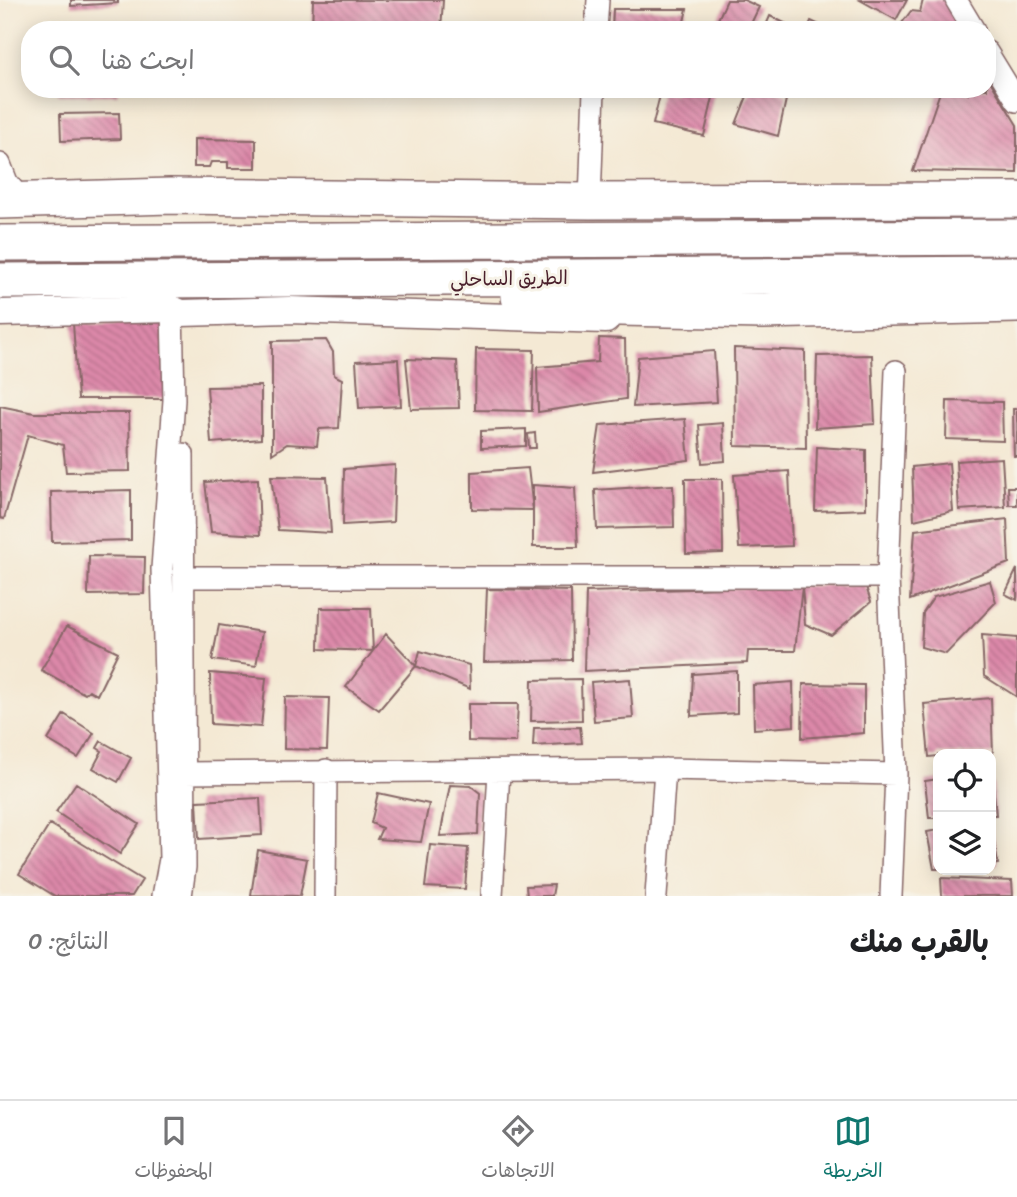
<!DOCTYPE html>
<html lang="ar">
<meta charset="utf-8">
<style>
body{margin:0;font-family:Sriracha,"Playpen Sans Arabic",sans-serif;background:#f6f6f6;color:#202124;direction:rtl}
.controls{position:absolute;right:21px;bottom:21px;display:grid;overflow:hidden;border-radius:14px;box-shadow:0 4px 18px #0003}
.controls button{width:63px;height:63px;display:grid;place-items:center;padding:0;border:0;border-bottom:2px solid #e0e0e0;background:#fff;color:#202124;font:35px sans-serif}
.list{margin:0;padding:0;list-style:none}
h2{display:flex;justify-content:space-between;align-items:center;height:91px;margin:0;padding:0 28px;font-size:30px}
h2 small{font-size:23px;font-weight:400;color:#757577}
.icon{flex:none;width:38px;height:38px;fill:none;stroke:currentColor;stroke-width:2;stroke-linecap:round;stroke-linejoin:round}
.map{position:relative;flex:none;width:1017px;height:896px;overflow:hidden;direction:ltr}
.search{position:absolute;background:#fff;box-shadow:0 4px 18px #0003;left:21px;right:21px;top:21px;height:77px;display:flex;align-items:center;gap:18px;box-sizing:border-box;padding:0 24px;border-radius:28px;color:#757577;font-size:26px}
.sheet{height:203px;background:#fff}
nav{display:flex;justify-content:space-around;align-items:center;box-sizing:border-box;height:98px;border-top:2px solid #e0e0e0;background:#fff;font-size:19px;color:#757577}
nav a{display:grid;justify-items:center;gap:4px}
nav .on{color:#0f766e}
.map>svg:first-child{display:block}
.building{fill:url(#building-back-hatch)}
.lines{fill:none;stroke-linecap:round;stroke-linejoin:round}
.minor-casing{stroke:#866666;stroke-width:24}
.tertiary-casing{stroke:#866666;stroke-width:29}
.trunk-casing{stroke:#866666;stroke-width:38}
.minor{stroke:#fff;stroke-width:21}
.tertiary{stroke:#fff;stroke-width:26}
.trunk{stroke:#fff;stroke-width:35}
.labels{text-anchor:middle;stroke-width:6;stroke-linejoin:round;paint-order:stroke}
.street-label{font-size:19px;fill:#4a1f2b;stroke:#f7f3e8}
</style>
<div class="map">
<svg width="1017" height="896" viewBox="0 0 1017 896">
<defs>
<pattern id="building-back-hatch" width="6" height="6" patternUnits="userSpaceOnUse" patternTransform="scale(1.75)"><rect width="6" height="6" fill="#dc88a9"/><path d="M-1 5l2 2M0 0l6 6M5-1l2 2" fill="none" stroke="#b46f8a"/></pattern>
</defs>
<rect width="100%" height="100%" fill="#f7f3e8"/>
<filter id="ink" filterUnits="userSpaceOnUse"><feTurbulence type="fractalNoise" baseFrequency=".0143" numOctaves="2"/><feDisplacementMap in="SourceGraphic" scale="14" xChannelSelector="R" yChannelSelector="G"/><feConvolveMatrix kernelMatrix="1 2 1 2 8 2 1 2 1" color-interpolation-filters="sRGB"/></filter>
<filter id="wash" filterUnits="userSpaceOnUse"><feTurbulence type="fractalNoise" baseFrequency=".00686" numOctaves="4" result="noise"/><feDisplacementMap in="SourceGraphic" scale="28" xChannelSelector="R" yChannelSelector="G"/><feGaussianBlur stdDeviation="1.57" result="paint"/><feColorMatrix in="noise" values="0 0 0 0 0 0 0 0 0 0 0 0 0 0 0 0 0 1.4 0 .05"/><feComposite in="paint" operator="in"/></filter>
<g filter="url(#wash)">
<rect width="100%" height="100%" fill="#f4e9d4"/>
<g id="blocks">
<!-- building -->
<path class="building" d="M71 0H118V3L71 6Z
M313 0H443L441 30H312Z
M727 0H744L759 7 748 30H713Z
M860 0H907L896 20Z
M923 0H950L966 30H903L899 27 911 11 920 12Z
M613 9H687L682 30H612Z
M770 16 799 30H764Z
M811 21 830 30H807Z
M987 76 1017 125V173L913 171 941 89H962L968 94 970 89H987Z
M58 89H118V95H58Z
M675 89H715L704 136 653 124 661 91 674 94Z
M750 89H773L787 95 778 136 736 124Z
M119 113 120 139 61 141 60 114Z
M194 139 256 140V168H228V162H211L209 167H194Z
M166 319 167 399H78L73 323Z
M599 338 625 339 626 399 538 412 537 367 598 362Z
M326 340 333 352 334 375 342 379 339 428 319 429 317 446 287 444 272 454V341Z
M734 348 805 351 806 448 735 446Z
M476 349 534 350 532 411 475 410Z
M714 351 717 402 633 407 638 357Z
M872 355 875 424 815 428 817 356Z
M398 359 401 406 359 408 356 361Z
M406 359 457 361 459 408 411 409Z
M261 386V439L211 443 207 387Z
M947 401 1002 402 1003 441 946 439Z
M0 406 34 413H129L130 471 66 472 63 445 28 435 4 519 0 518Z
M1013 409H1017V456H1014Z
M685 419 689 460 593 472 600 425Z
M723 423 725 461 702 463 699 425Z
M526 429V446L481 448V431Z
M535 433 536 448H529L528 434Z
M817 447 866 450V509L815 511Z
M1002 458 1005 507 959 510 956 461Z
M949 463 953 511 914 520 912 467Z
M395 465 393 522 343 525 344 469Z
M528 468 533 510 472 509V472Z
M789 471 792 546 739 548 734 475Z
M271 476 327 477 331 533 278 530Z
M258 479 260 535 211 532 205 482Z
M685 479H722L723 553 686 554Z
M533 485 575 488 578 547H533Z
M673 485 674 527 597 529 595 490Z
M1008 487H1017V505H1009Z
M131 490V540L52 542 51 492Z
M1007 519 1009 563 910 600 915 530Z
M89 556 145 557 144 594 88 595Z
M1017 569V600L1005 594Z
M990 581 996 602 946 654 921 647 923 613 934 597Z
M865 584 871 602 831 635 805 624 802 586Z
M802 586 795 651H748L747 663 584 671 586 592Z
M487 589 571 591 572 660 484 662Z
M320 608H371L373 651 386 634 416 666 420 651 469 665 470 689 416 666 379 710 346 687 373 651 319 649Z
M219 625 262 632 256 666 212 660Z
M67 626 118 652 97 695 89 690 85 694 41 670Z
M982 635 1017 638V697L984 676Z
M737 671V713L691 716 693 674Z
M210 673 266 678 261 727 211 724Z
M581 679 582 720 531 721 532 680Z
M630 679 633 718 594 721 591 682Z
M793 682 794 726 754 729 753 685Z
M803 684 864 685V733L802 738Z
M285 697 329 698 327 750 284 749Z
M991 698 993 754H938V756L929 757 924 704Z
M468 704H518L516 742 468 741Z
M64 714 94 733 78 758 48 740Z
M580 727 582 743 533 746 534 728Z
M101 741 131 758 118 782 93 768 102 751 97 748Z
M938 779V818H929L925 781Z
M76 783 139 824 120 854 56 812Z
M991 783H993L996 815H991Z
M450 785 471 786 480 793 478 834 440 836Z
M378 793 429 804 421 842 377 839 382 828 371 823Z
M260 798 262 835 199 839 197 801Z
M50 824 142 880 132 896H55L19 874Z
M992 829 998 864 991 865V830Z
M938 830V869H934L927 832Z
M430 845 468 848 465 889 425 887Z
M258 850 307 859 300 896 251 895Z
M941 878 1012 881 1013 896H942Z
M554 885 552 896H527L526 886Z"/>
</g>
</g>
<g filter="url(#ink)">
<use href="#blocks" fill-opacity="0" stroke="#866666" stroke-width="2"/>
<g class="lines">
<!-- minor casing -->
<g class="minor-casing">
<path id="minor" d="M956 0 974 30
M596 30 598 0
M987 52 1017 101
M0 164 7 182 22 201
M590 201 594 89
M184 577H888
M184 773 665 769 896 774
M163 896 170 859 162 569 174 400 172 309
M181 896 185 867 183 454
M325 896 326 770
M492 896 499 771
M656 896 665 769
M891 896 896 774 888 577 896 371"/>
</g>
<!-- tertiary casing -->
<g class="tertiary-casing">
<path id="tertiary" d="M0 313 172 309 181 313 289 310 606 320"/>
</g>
<!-- trunk casing -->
<g class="trunk-casing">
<path id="trunk" d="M0 201 170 196 590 201 1017 200
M0 243 1017 237
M0 281 1017 274
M519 297 620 308 762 311 1017 305"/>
</g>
<!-- minor -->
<use href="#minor" class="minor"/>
<!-- tertiary -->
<use href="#tertiary" class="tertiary"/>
<!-- trunk -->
<use href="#trunk" class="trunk"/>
</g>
</g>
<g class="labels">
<!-- street labels -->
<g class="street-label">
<text transform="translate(509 278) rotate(-1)" y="7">الطريق الساحلي</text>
</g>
</g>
</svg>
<div class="controls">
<button><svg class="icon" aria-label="locate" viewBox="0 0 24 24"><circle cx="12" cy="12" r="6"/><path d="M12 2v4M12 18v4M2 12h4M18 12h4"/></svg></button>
<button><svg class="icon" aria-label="layers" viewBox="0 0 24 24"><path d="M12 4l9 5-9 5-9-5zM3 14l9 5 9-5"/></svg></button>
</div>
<div class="search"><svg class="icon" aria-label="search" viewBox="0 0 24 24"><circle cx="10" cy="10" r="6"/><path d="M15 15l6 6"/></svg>ابحث هنا</div>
</div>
<section class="sheet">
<h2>بالقرب منك<small>النتائج: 0</small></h2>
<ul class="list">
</ul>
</section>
<nav>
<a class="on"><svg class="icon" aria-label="map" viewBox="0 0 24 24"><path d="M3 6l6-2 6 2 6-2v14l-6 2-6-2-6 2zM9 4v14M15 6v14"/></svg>الخريطة</a>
<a><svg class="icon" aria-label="directions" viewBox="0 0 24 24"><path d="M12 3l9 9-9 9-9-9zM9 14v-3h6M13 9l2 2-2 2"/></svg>الاتجاهات</a>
<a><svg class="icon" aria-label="saved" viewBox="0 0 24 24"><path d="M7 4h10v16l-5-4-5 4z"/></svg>المحفوظات</a>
</nav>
